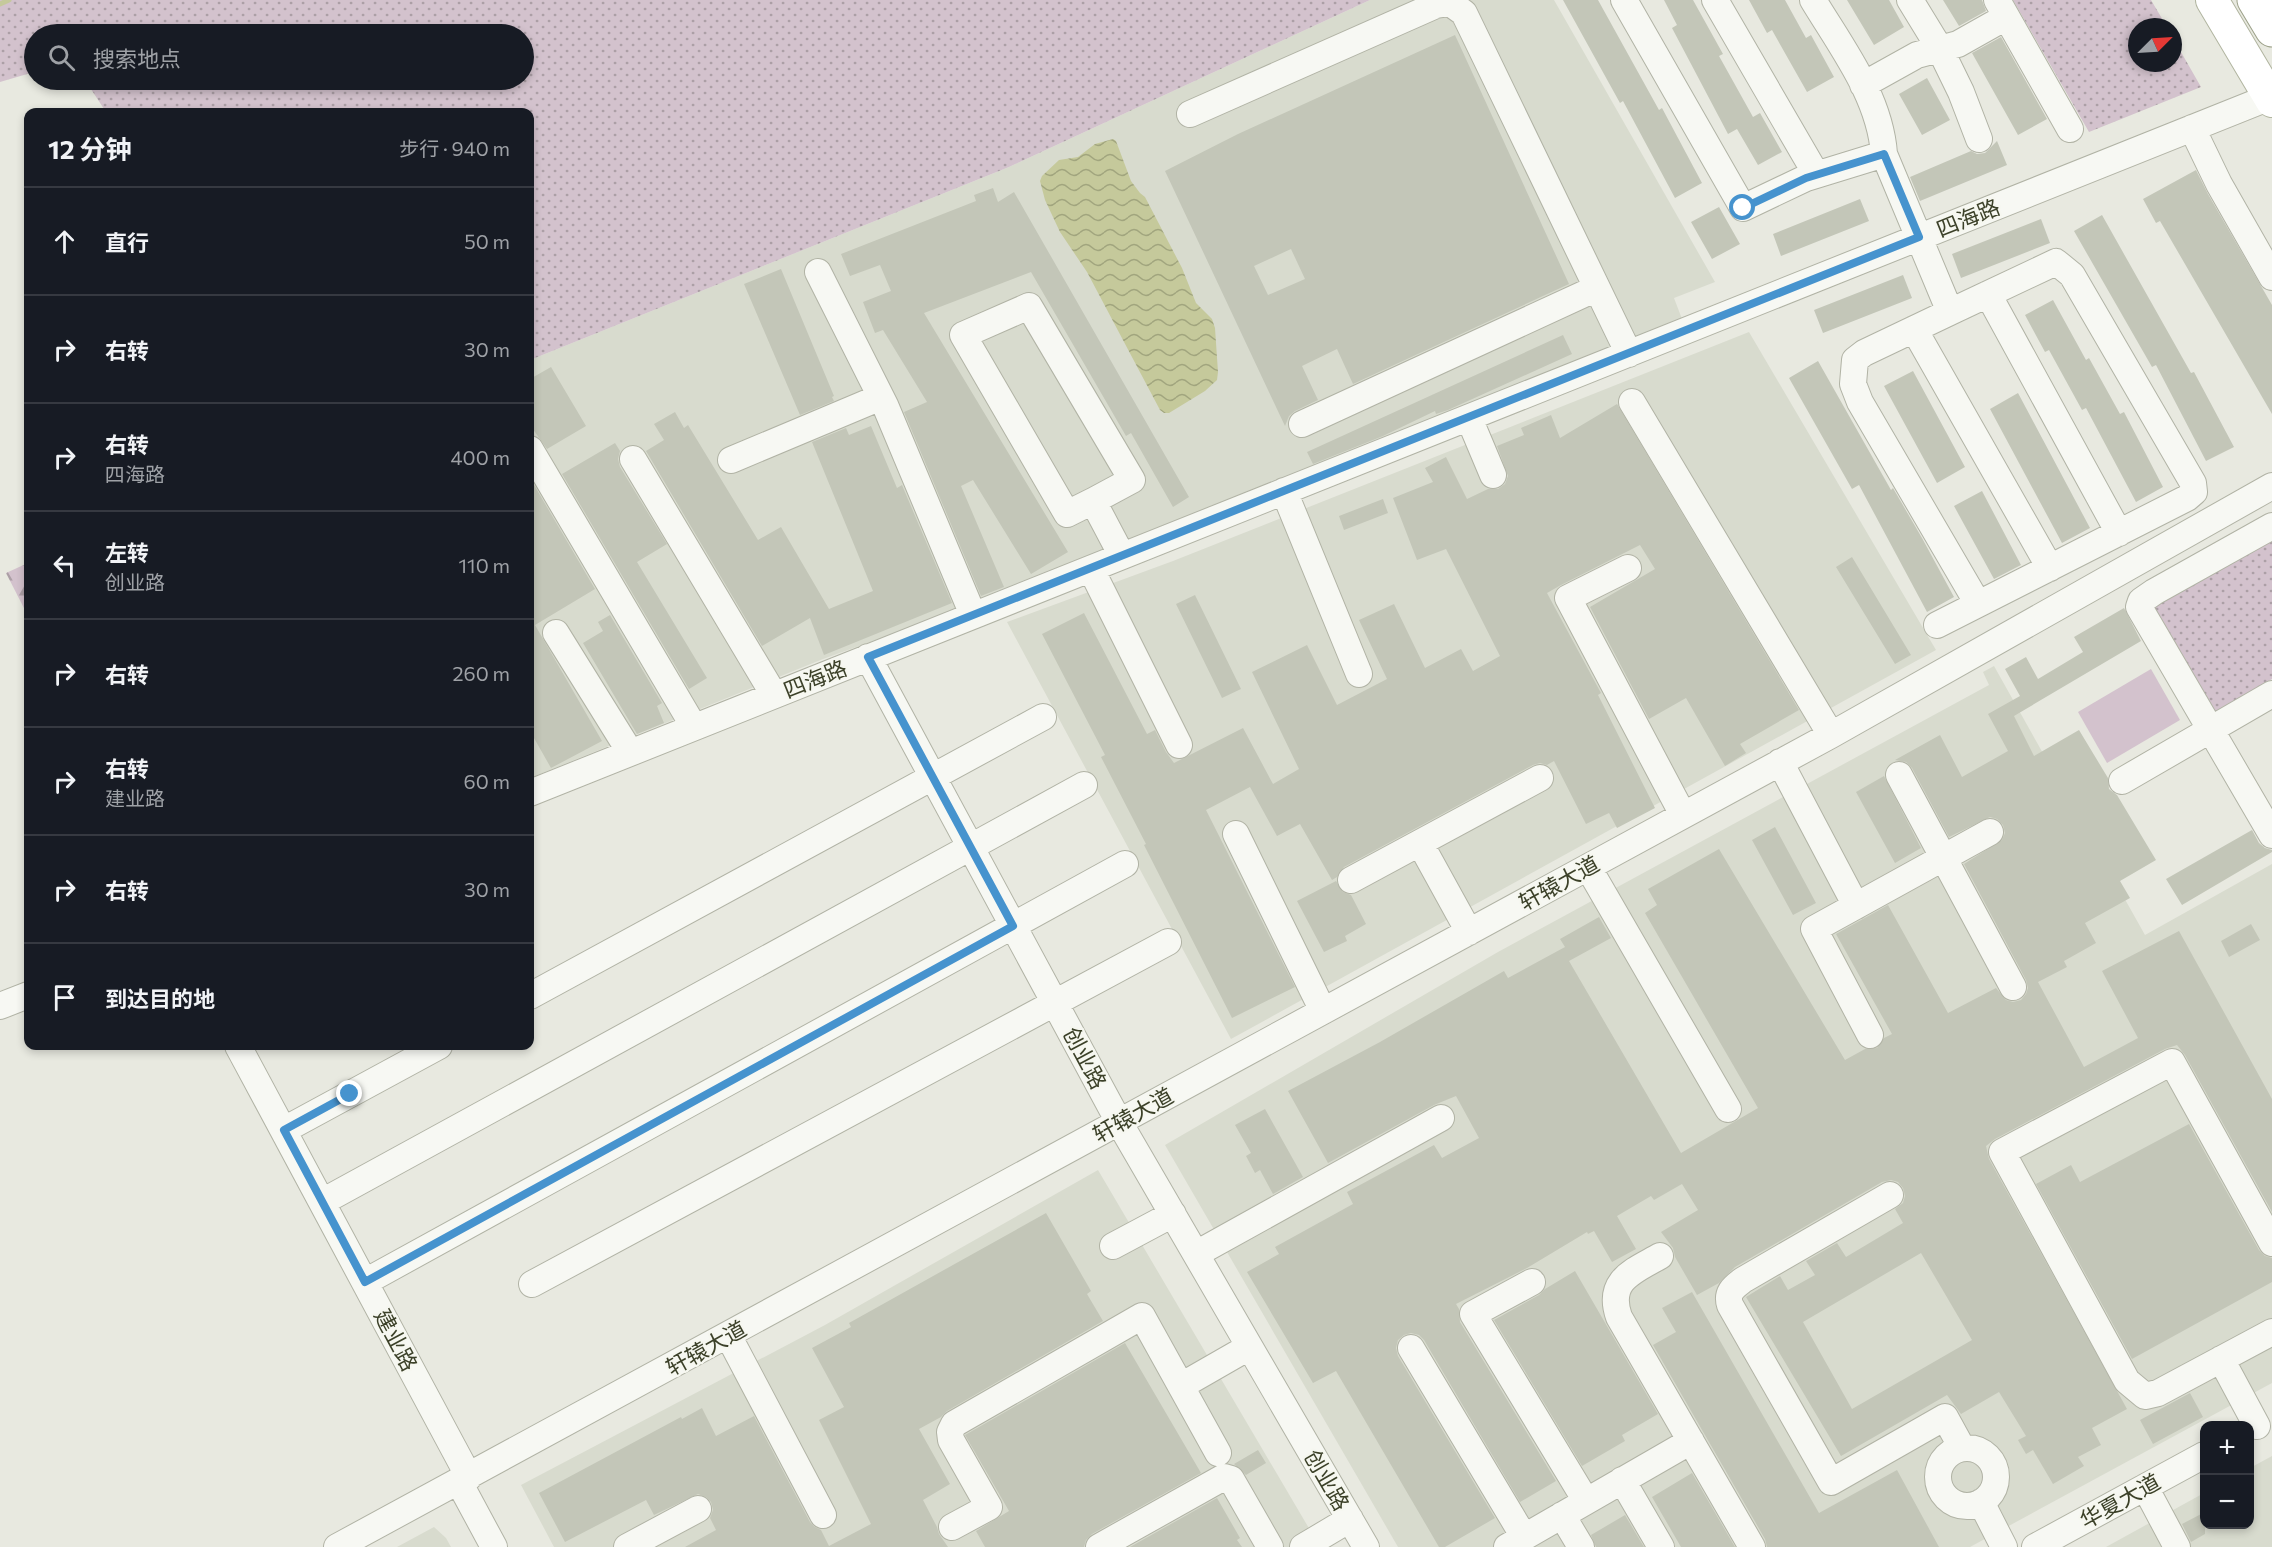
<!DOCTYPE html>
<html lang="zh">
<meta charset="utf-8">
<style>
body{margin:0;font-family:Commissioner,"Noto Sans SC",sans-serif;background:#242831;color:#f1f3f6}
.controls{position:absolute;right:18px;bottom:18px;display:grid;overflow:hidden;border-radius:12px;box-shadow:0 3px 9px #0003}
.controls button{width:54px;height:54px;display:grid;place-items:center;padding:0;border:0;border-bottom:2px solid #363941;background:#171b24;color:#f1f3f6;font:30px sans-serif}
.compass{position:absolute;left:2128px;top:18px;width:54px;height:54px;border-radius:50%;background:#171b24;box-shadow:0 3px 9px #0003;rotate:66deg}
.stop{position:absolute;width:18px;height:18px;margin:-14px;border:4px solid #4693ce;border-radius:50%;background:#fff}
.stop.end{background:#4693ce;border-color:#fff;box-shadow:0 2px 6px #0008}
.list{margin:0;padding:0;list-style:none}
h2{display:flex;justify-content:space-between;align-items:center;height:78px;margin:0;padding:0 24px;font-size:26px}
h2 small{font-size:20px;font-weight:400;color:#9ea1a6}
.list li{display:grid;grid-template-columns:39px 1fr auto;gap:18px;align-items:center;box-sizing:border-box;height:108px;padding:0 24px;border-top:2px solid #363941}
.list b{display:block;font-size:22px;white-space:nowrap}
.list p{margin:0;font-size:20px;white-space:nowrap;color:#9ea1a6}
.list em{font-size:20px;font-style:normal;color:#9ea1a6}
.icon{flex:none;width:33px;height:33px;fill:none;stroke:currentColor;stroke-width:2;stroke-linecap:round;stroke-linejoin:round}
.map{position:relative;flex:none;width:2272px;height:1547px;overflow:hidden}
.search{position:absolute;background:#171b24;box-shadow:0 3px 9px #0003;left:24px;top:24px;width:510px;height:66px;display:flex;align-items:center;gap:15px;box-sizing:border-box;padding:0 21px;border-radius:33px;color:#9ea1a6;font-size:22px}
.panel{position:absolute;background:#171b24;box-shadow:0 3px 9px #0003;left:24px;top:108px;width:510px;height:942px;border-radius:12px}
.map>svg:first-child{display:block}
.built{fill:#d8dbce}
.grass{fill:url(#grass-dots)}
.forest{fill:url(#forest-firs)}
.park{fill:#d3c2cd}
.water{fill:url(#water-waves)}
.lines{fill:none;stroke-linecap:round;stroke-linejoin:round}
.stream{stroke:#c5c99b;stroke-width:5}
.building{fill:#c3c6b8;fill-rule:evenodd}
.minor-casing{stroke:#b1b3a5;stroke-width:28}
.major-casing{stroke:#b1b5a0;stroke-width:34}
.highway-casing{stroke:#9ba088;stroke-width:35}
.minor{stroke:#f7f8f3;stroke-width:26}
.major{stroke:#fff;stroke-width:32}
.highway{stroke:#fff;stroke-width:33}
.route{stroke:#4693ce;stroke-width:8}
.labels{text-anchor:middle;stroke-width:4.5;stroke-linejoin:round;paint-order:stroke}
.street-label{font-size:22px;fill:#3c4129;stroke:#f6f7f0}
</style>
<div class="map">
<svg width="2272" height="1547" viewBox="0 0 2272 1547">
<defs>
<pattern id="grass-dots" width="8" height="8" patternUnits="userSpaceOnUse" patternTransform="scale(1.5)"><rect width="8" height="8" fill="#d3c2cd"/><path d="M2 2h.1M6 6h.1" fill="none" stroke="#ac9fa6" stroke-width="1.8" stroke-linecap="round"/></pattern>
<pattern id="forest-firs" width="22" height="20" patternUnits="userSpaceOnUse" patternTransform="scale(1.5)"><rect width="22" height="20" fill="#d3c2cd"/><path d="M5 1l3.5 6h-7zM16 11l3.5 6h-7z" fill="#ac9fa6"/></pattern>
<pattern id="water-waves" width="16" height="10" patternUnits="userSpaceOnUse" patternTransform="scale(1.5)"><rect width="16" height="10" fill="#c5c99b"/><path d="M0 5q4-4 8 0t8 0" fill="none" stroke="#a1a57e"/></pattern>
</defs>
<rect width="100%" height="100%" fill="#e8e9e0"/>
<!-- built -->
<path class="built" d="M1370 0H1554L1715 282 1674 298 1682 319 1014 590 823 659 530 778V360L1009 167Z
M1749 332 1936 650 1231 1039 1007 622 1173 561Z
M1994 666 2145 935 2272 864V1383L1970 1547H1398L1165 1145 1498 952 1989 685 1983 672Z
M1098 1170 1320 1547H554L521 1485 825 1325Z
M2272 1456V1547H2106L2204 1493V1524H2250V1468Z
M434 1527 446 1538 451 1547H397Z"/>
<!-- grass -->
<path class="grass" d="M0 0H1370L1009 167 530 360V112H106L85 80H524V34H34V72L0 82Z
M2013 0H2151L2167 27H2137V63H2173V38L2201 87 2089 132Z
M2272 534V679L2213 713 2153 610 2155 603Z"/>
<!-- forest -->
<path class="forest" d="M28 563V616L6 573Z"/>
<!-- park -->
<path class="park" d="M2151 669 2180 720 2107 763 2078 712Z"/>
<!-- water -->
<path class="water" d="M1113 139 1116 141 1131 181 1140 193 1145 197 1182 268 1196 303 1212 319 1215 328 1218 372 1217 380 1205 391 1169 413H1164L1160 410 1087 272 1060 232 1045 200 1040 181 1042 176 1059 160 1078 157 1095 144Z"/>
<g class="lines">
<!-- stream -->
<path class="stream" d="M0 4 9 0"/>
</g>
<!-- building -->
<path class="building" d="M1563 0H1598L1659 110 1662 108 1702 183 1675 198 1623 101 1620 103Z
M1664 0H1693L1723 54 1719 56 1753 117 1760 113 1782 152 1758 165 1737 129 1728 134 1672 28 1677 25Z
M1749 0H1785L1806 38 1811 35 1834 77 1807 92 1772 30 1767 33Z
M1847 0H1889L1904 27 1874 45Z
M1943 0H1982L1986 11 1959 26Z
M1455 35 1569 284 1353 384 1337 349 1302 366 1318 400 1295 411 1289 416 1285 426 1165 171 1238 134ZM1291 249 1305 279 1268 295 1254 266Z
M2001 37 2047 119 2018 135 1972 53Z
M1927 78 1950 120 1922 135 1899 94Z
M1997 141 2007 165 1920 201 1910 177 1971 151 1977 154 1985 153Z
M2196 170 2208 194 2272 305V414L2160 221 2156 223 2143 199Z
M993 188 998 202 1014 192 1189 497 1173 507 1131 433 1126 436 1031 272 924 313 1068 552 1031 574 973 480 961 486 1004 587 981 596 904 412 927 402 883 330 875 333 863 302 891 291 880 265 850 276 841 254 976 201 974 195Z
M1860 199 1869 221 1781 256 1773 234Z
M1719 207 1740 244 1712 259 1691 222Z
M2102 215 2191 373 2194 372 2234 447 2206 461 2156 365 2152 367 2074 231Z
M2041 219 2050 243 1961 278 1952 254Z
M781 269 834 396 832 397 834 401 800 415 744 284Z
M1903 275 1912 298 1823 333 1814 310Z
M2053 300 2086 360 2089 358 2120 414 2124 412 2163 487 2136 502 2086 408 2082 410 2049 350 2045 352 2025 315Z
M1563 335 1572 354 1448 410 1436 414 1435 411 1383 436 1313 464 1307 452Z
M1818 361 1891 490 1893 488 1922 538 1954 597 1927 612 1859 485 1852 489 1789 378Z
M551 367 586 426 547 449 530 425V379Z
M1913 371 1965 467 1937 483 1884 386Z
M2018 393 2090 528 2062 543 1990 409Z
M1617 404 1799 710 1740 744 1746 753 1725 766 1686 698 1649 719 1590 607 1655 569 1640 545 1561 585 1547 593 1601 693 1598 695 1655 808 1617 828 1609 813 1586 824 1554 761 1547 765 1540 763 1533 765 1344 867 1337 877 1332 880 1300 824 1277 836 1250 787 1206 810 1295 987 1232 1018 1144 845 1146 844 1101 757 1105 755 1042 634 1084 613 1147 734 1155 730 1166 752 1174 763 1243 728 1273 784 1299 769 1252 672 1307 645 1337 705 1387 679 1359 620 1394 604 1425 668 1461 649 1473 671 1500 656 1446 549 1417 560 1393 498 1433 482 1425 468 1446 457 1467 499 1488 489H1498L1505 484 1508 476 1497 446 1524 435 1521 428 1551 415 1560 438Z
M675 412 684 428 688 425 758 540 781 527 829 609 873 591 812 442 846 428 849 435 871 426 897 488 902 485 952 603 824 655 810 618 762 646 646 451 664 440 654 424Z
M615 443 620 451 618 459 620 467 667 544 637 562 707 678 689 689 562 474Z
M530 478 595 589 535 625 602 741 551 768 530 731Z
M1982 491 2021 565 1994 579 1954 506Z
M1383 499 1388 513 1344 530 1339 516Z
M1852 557 1911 655 1895 664 1836 567Z
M1195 595 1241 689 1222 698 1176 604Z
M2124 608 2141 641 2014 716 2034 756 2079 730 2108 778 2109 789 2117 795 2156 860 2120 881 2130 898 2085 923 2096 943 2064 961 2067 967 2038 982 2084 1067 2138 1038 2102 971 2179 931 2272 1099V1212L2185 1055 2177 1045 2165 1049 1995 1139 1986 1146 1989 1159 2127 1409 2092 1428 2101 1445 2078 1457 2084 1466 2053 1484 2033 1450 2026 1454 2018 1440 2026 1436 1999 1392 1961 1414 1947 1395 1841 1456 1746 1297 1780 1276 1788 1290 1815 1275 1806 1261 1837 1243 1846 1257 1903 1223 1895 1209 1903 1203 1905 1196 1903 1188 1898 1182 1891 1180 1882 1182 1735 1267 1719 1283 1697 1295 1675 1257 1673 1248 1661 1232 1698 1210 1682 1184 1654 1200 1651 1196 1617 1216 1636 1249 1612 1262 1594 1231 1588 1234 1587 1232 1527 1268 1456 1304 1459 1309 1460 1322 1556 1481 1520 1502 1424 1340 1419 1335 1411 1333 1404 1335 1398 1340 1396 1348 1398 1356 1495 1518 1445 1547H1439L1336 1371 1313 1383 1247 1272 1279 1254 1275 1247 1353 1204 1347 1192 1434 1145 1442 1158 1479 1138 1456 1096 1434 1105 1328 1163 1288 1091 1380 1042 1504 971 1508 978 1565 947 1560 939 1599 917 1611 938 1569 961 1681 1153 1758 1108 1645 913 1657 905 1648 889 1719 849 1845 1060 1865 1049 1877 1048 1884 1038 1892 1034 1836 934 1888 905 1948 1013 1996 988 2006 1000 2013 1002 2021 1000 2026 994 2028 988 2026 980 1964 864 2002 840 2005 833 2003 825 1997 819 1990 817 1949 837 1912 768 1906 762 1895 760 1940 735 1962 777 2008 751 1988 714 2020 696 2005 669 2026 657 2038 679 2083 652 2074 637ZM1921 1253 1972 1340 1852 1409 1803 1322Z
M610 615 662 703 657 706 664 723 637 734 583 643 603 631 598 622Z
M1884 776 1921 848 1895 863 1856 792Z
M1775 827 1816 903 1793 915 1752 840Z
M2252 830 2259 843 2265 848 2272 850V852L2182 905 2166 879Z
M1336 881 1343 892 1351 895 1366 924 1345 936 1347 941 1324 952 1297 901Z
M2251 924 2260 940 2229 957 2221 941Z
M1265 1109 1303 1177 1273 1194 1260 1170 1255 1173 1246 1156 1251 1153 1235 1125Z
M2189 1124 2259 1250 2265 1256 2272 1258V1282L2132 1359 2036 1184 2071 1165 2080 1182Z
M1046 1213 1091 1291 1087 1294 1103 1321 947 1411 941 1417 919 1429 950 1484 923 1500 937 1527 939 1534 948 1547H685L716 1530 710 1518 713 1510 711 1502 706 1497 698 1494 654 1515 646 1500 565 1542 539 1493 681 1417 682 1419 702 1408 716 1436 754 1416 810 1522 815 1527 821 1530 829 1546 871 1524 819 1420 844 1407 812 1348 851 1327 849 1323Z
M1575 1271 1658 1414 1622 1435 1625 1441 1582 1466 1494 1320 1539 1295 1545 1289Z
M1692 1292 1819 1513 1897 1470 1939 1547H1767L1765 1539 1653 1345 1676 1332 1662 1308Z
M1125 1343 1201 1473 1092 1534 1086 1540 1084 1547H985L976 1531 1009 1511 965 1435Z
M2190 1393 2203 1417 2153 1444 2140 1420Z
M1258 1450 1266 1463 1246 1475 1234 1464Z
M1692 1473 1735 1547H1681L1652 1497Z
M1217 1498 1240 1538 1237 1540 1242 1547H1130Z
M2205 1512V1534L2191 1542 2182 1524Z
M1625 1515 1644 1547H1596L1591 1535Z"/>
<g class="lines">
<!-- minor casing -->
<g class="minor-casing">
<path id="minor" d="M1624 0 1743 208 1806 178 1884 154
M1715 0 1816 174
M1813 0C1842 48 1880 97 1884 154L1950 312 2056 262 2072 275 2193 483 2194 492 2187 498 1937 625
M1910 0 1940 49 1961 92 1979 139
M1997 0 2070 129
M1863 85 1917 55 1958 44 2006 17
M1190 114 1436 5 1450 3 1464 13 1629 354
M2192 128 2219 184 2272 277
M818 272 885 405 973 615
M1988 294 2119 533
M1950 312 1864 353 1855 360 1853 384 1860 402 1978 604
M1914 329 2050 568
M1632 402 1831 735
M1469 418 1493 475
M1302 424 1597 288
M530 449 694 727
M633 459 774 695
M731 460 881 397
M1284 491 1359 674
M1093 501 1067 514 963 335 1029 306 1132 480 1093 501 1122 556
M2272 526 2154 592 2141 601 2139 607 2272 835
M1628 568 1568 598 1683 815
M1091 569 1179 745
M556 633 630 752
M868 657 1119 1122 1366 1547
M1780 762 1856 906
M1899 775 2013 987
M2122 781 2272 694
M530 793 2270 97
M1236 834 1323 1011
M1420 843 1469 932
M1588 867 1728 1109
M1351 880 1540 778
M530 996 1043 717
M0 1006 28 995
M1870 1035 1814 929 1990 832
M238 1046 469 1477
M284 1130 439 1046
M1890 1195 1743 1280C1734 1287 1726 1292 1730 1305L1831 1482 1945 1417 1962 1448
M322 1202 1084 785
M2272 1243 2172 1062 2002 1152 2127 1381 2145 1396 2158 1393 2272 1332
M1113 1246 1173 1214
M1196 1254 1441 1118
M1660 1256C1634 1271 1606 1280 1619 1317L1752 1547
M365 1282 1125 864
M1532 1282 1473 1314 1586 1501
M532 1284 1168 942
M728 1335 823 1515
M1411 1348 1524 1537
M2221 1359 2257 1426
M1181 1386 1249 1347
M1938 1477a29 29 0 1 1 58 0a29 29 0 1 1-58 0Z
M1622 1480 1661 1547
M459 1482 494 1547
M2145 1487 2177 1547
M1981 1502 2004 1547
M1562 1515 1581 1547
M952 1527 989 1507 951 1440 950 1432 954 1424 1142 1316 1218 1453
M337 1547 1831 735 2272 486
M627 1547 698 1509
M1099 1547 1224 1477 1231 1479 1270 1547
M1303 1547 1350 1519
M1507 1547 1691 1441
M2035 1547 2204 1455"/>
</g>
<!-- major casing -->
<g class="major-casing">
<path id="major" d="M2212 0 2272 101"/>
</g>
<!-- highway casing -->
<g class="highway-casing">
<path id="highway" d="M2254 0 2272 30"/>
</g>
<!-- minor -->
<use href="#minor" class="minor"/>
<!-- major -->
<use href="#major" class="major"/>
<!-- highway -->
<use href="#highway" class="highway"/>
</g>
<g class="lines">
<!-- route -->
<path class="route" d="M350 1094 284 1130 365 1282 1013 926 868 657 1919 237 1884 154 1806 178 1743 208"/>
</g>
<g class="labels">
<!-- street labels -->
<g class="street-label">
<text transform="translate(1968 218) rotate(-22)" y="8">四海路</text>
<text transform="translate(815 679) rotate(-22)" y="8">四海路</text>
<text transform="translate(1559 883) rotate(-29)" y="8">轩辕大道</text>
<text transform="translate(1085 1058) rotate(62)" y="8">创业路</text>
<text transform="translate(1133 1115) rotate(-29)" y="8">轩辕大道</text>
<text transform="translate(396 1340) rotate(62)" y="8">建业路</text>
<text transform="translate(706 1348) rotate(-29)" y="8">轩辕大道</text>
<text transform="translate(1327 1480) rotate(60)" y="8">创业路</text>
<text transform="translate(2120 1501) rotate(-29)" y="8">华夏大道</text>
</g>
</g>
</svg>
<div class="controls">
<button>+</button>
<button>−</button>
</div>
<svg class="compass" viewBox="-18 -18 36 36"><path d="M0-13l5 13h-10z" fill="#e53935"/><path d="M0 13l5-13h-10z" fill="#9ea1a6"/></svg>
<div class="stop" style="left:1743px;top:208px"></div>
<div class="stop end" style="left:350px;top:1094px"></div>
<div class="search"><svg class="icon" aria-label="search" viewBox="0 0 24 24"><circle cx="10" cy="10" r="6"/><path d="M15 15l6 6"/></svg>搜索地点</div>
<section class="panel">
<h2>12 分钟<small>步行 · 940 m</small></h2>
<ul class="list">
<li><svg class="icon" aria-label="ahead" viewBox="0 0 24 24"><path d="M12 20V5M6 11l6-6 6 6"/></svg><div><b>直行</b></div><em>50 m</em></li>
<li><svg class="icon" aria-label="right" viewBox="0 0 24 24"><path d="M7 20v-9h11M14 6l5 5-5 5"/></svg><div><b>右转</b></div><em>30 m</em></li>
<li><svg class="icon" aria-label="right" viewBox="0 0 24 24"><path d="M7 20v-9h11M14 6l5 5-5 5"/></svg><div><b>右转</b><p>四海路</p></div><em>400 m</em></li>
<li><svg class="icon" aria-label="left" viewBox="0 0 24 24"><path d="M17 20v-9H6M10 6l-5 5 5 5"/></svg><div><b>左转</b><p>创业路</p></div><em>110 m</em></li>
<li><svg class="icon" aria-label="right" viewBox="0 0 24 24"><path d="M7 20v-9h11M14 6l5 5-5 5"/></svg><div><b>右转</b></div><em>260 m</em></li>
<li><svg class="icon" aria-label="right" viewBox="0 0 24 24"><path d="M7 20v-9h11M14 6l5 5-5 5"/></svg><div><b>右转</b><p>建业路</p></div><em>60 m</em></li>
<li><svg class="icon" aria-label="right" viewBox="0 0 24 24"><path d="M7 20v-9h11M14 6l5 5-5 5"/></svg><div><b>右转</b></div><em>30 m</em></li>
<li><svg class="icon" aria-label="arrive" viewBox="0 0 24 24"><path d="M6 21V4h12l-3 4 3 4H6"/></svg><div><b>到达目的地</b></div></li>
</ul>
</section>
</div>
